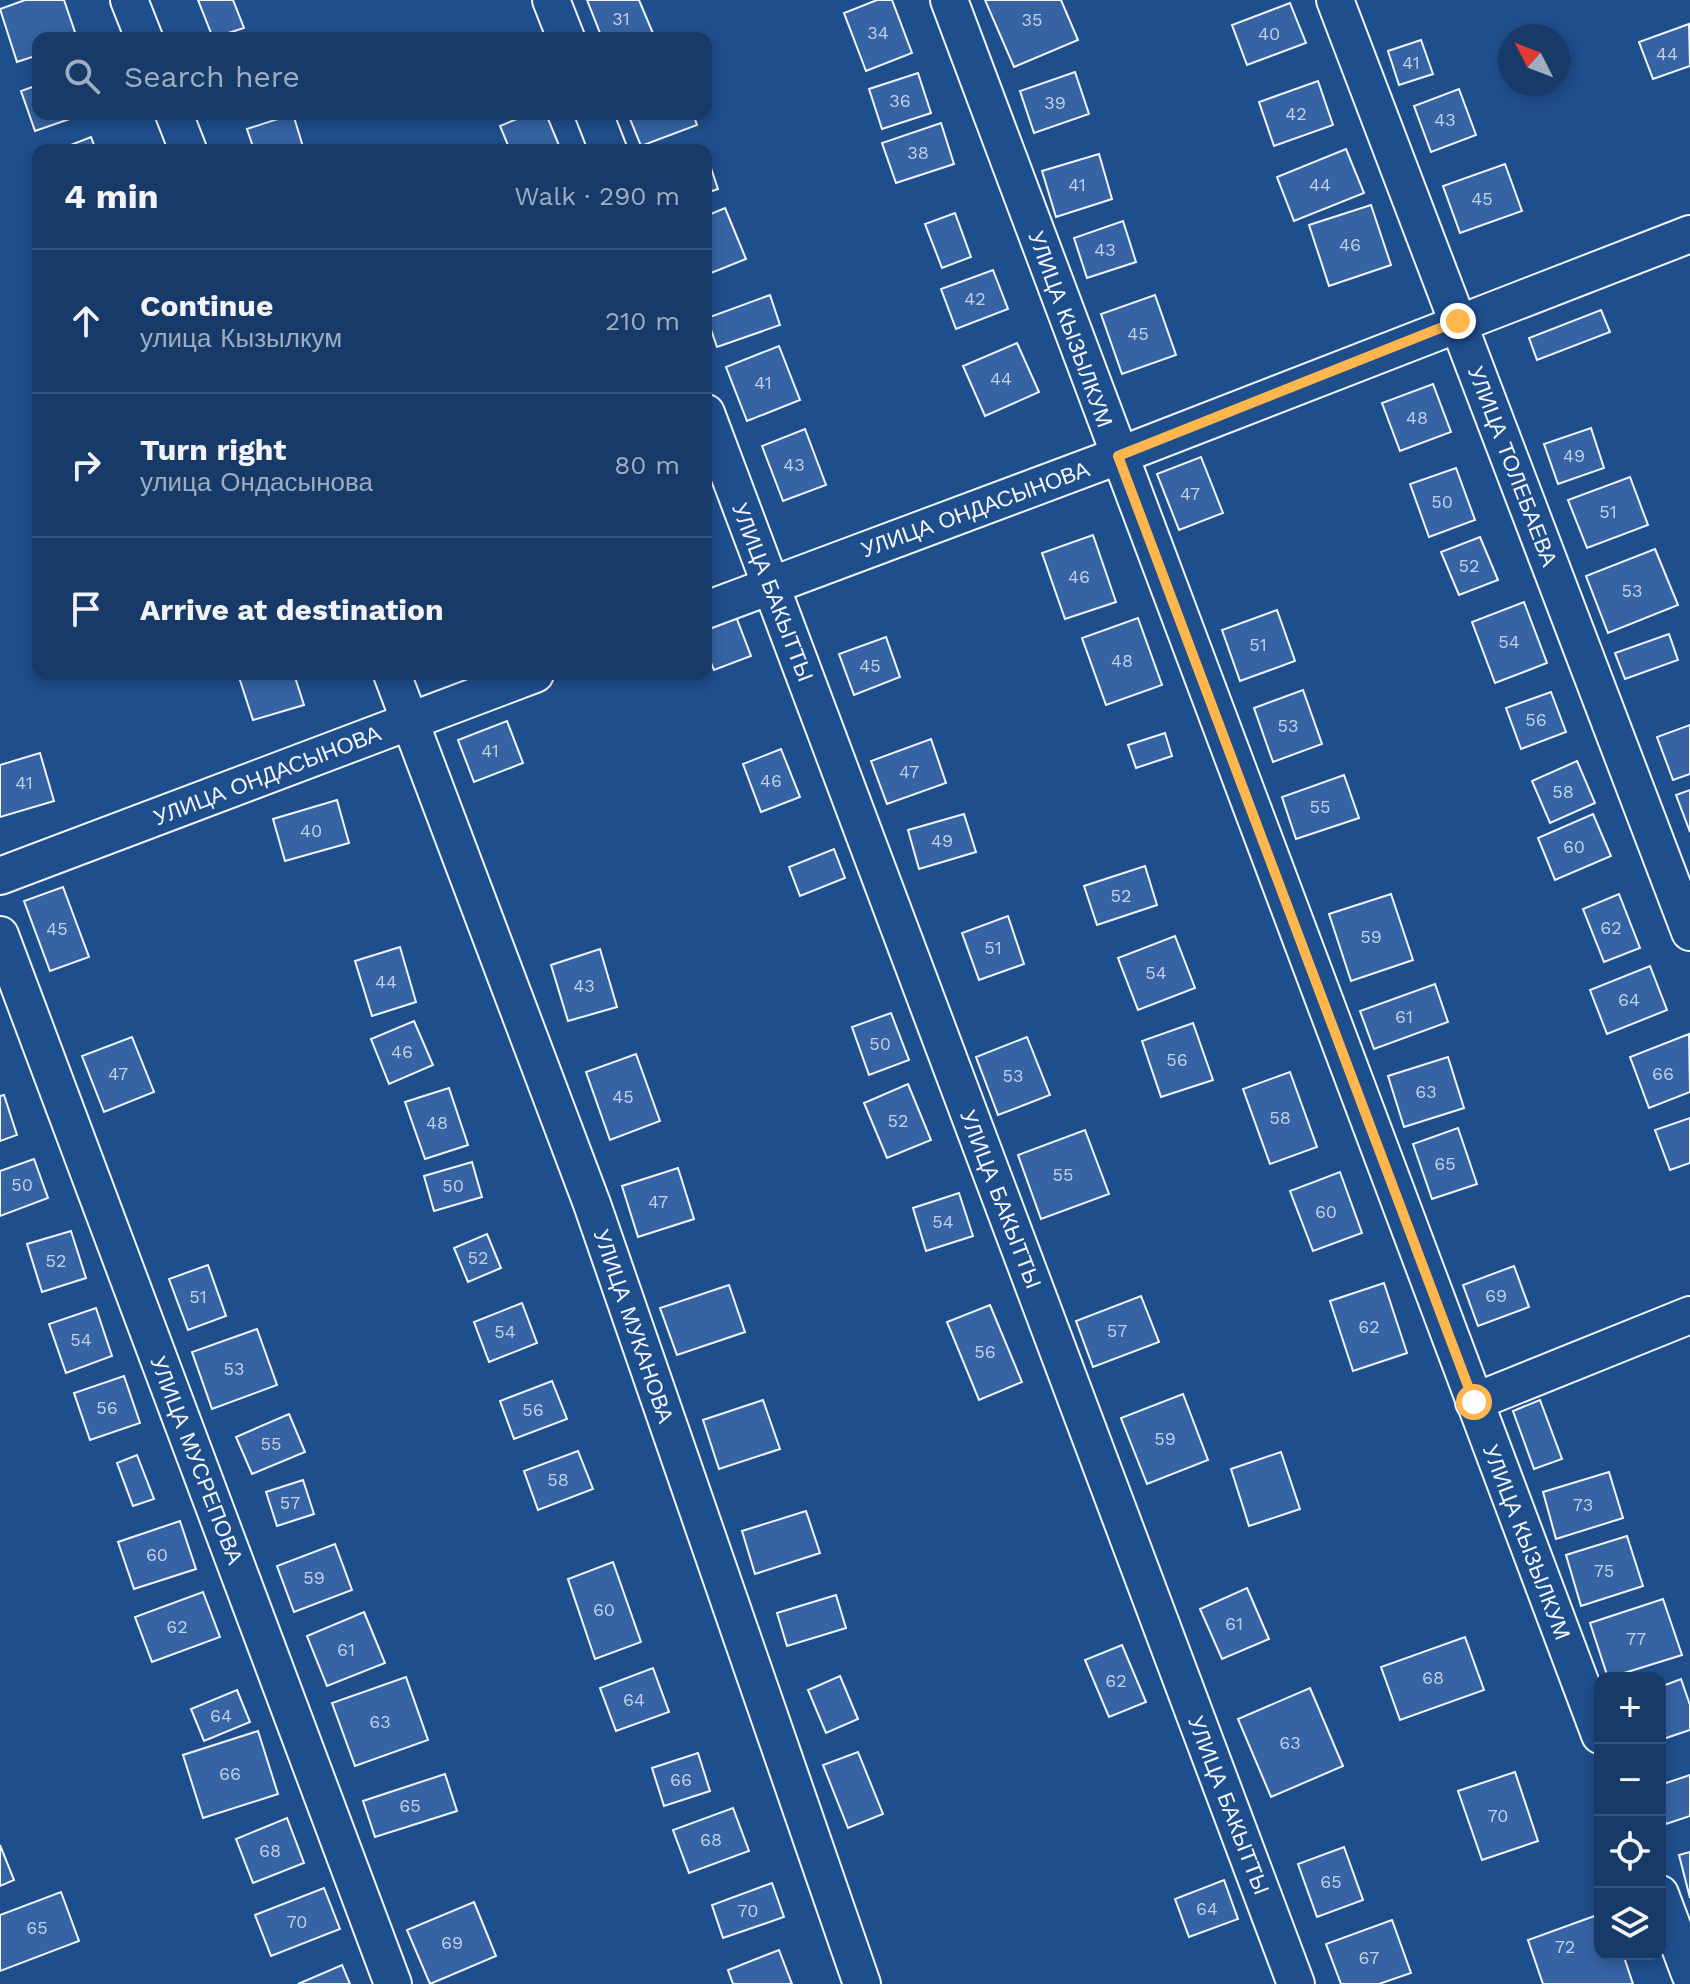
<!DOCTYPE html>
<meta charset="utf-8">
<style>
body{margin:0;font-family:"Work Sans",sans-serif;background:#20416f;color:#f1f3f6}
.controls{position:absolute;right:24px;bottom:24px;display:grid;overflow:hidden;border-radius:16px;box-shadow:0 4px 12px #0003}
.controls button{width:72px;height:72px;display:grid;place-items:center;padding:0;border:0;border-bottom:2px solid #36547d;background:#173a69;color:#f1f3f6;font:40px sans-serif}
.compass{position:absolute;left:1498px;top:24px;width:72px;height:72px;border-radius:50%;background:#173a69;box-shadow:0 4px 12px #0003;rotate:312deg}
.stop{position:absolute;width:24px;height:24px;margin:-18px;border:6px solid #ffb74d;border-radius:50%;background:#fff}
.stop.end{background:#ffb74d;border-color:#fff;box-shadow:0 2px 8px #0008}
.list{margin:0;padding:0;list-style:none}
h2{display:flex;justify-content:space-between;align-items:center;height:104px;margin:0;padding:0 32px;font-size:34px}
h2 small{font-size:26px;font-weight:400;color:#9eadc0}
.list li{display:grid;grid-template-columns:52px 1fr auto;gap:24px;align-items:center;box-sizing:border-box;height:144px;padding:0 32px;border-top:2px solid #36547d}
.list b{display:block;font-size:30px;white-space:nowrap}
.list p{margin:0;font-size:26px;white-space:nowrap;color:#9eadc0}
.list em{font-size:26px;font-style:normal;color:#9eadc0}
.icon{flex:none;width:44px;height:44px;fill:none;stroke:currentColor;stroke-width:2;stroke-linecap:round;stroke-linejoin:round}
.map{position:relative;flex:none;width:1690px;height:1984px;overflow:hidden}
.search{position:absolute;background:#173a69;box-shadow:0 4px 12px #0003;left:32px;top:32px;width:680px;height:88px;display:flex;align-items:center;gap:20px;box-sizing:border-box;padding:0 28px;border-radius:16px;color:#9eadc0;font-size:30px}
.panel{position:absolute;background:#173a69;box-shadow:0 4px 12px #0003;left:32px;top:144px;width:680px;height:536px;border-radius:16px}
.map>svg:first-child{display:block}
.building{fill:#3563a3;stroke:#f2f6ff;stroke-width:2}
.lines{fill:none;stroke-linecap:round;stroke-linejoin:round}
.minor-casing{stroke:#f2f6ff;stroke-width:40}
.minor{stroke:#1f4e8c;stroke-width:36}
.route{stroke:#ffb74d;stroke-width:10}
.labels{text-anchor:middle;stroke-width:6;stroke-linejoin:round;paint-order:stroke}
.number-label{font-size:18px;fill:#c3d1e8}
.street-label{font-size:22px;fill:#f2f6ff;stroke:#1f4e8c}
</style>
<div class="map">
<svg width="1690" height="1984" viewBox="0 0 1690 1984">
<rect width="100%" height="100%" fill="#1f4e8c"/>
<!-- building -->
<path class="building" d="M25 0H64L77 38H38V55L17 62 0 9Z
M198 0H233L244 28 213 38Z
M587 0H639L655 38H602Z
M877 0H892L912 53 866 71 844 13Z
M985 0H1061L1078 40 1014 67Z
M1290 3 1306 43 1247 65 1232 25Z
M1689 24 1690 66 1653 79 1639 42Z
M1421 40 1433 74 1399 85 1388 51Z
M1075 72 1089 114 1034 133 1020 91Z
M918 73 931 113 882 129 869 89Z
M1318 81 1333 125 1274 146 1259 102Z
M38 85V114H84L35 131 21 91Z
M1459 89 1476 135 1431 152 1414 106Z
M293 114 304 150H254L247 129Z
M529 114H546L561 150H510L500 126Z
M628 114H693L697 125 641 146Z
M941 123 954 164 896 183 882 143Z
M91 137 96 150H58Z
M1346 149 1364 193 1294 221 1277 177Z
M706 153 718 189 706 193Z
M1099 154 1112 199 1056 217 1042 171Z
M1505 164 1522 211 1460 233 1443 186Z
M1371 205 1391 265 1329 286 1309 225Z
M725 208 746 259 706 275V216Z
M955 213 971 257 942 268 925 224Z
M1123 221 1136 262 1087 278 1074 238Z
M993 270 1008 309 956 329 941 289Z
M770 295 780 325 717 347 707 318Z
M1155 295 1176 355 1122 374 1101 314Z
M1601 310 1610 332 1537 360 1529 338Z
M1017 343 1039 392 985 416 963 366Z
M779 346 800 400 747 421 726 367Z
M1433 384 1451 432 1400 451 1382 403Z
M1591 428 1604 468 1558 484 1544 444Z
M805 429 826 485 783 501 762 446Z
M1201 457 1223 513 1179 530 1157 474Z
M1456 468 1475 520 1429 537 1410 484Z
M1630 477 1648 525 1587 548 1568 500Z
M1093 535 1116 602 1065 619 1042 553Z
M1480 537 1498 580 1459 595 1441 552Z
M1655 549 1678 605 1608 633 1586 576Z
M1524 602 1547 663 1495 683 1472 622Z
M1277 610 1295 661 1240 681 1222 630Z
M735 614 751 656 714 670 706 650V625Z
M1138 618 1162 685 1106 705 1082 638Z
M1669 634 1678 660 1625 679 1615 653Z
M886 637 900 677 854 695 839 654Z
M238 674H294L304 705 253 720Z
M1303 690 1322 744 1273 762 1254 708Z
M1551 692 1566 732 1521 749 1506 708Z
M507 721 523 763 474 782 458 740Z
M1690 725V774L1673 780 1657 737Z
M1165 733 1172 756 1136 768 1128 745Z
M931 739 946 783 887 804 871 761Z
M781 749 800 797 761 812 743 764Z
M40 753 54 801 0 817V765Z
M1577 761 1595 803 1550 823 1532 781Z
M1344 775 1359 818 1296 839 1282 797Z
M1690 790V832L1676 795Z
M337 800 349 843 285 861 273 819Z
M964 814 976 852 919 869 908 830Z
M1593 814 1611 856 1555 880 1538 838Z
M834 849 845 878 800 896 789 867Z
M1145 866 1157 905 1097 925 1084 886Z
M63 887 89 957 50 971 24 901Z
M1391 894 1413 960 1351 981 1329 914Z
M1619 894 1640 948 1604 962 1583 909Z
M1008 916 1024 964 979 980 962 933Z
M1175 936 1195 988 1138 1010 1118 958Z
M400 947 416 1002 372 1016 355 961Z
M600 949 617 1007 568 1021 551 965Z
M1650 966 1667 1010 1607 1034 1590 990Z
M1435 984 1448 1022 1374 1049 1360 1011Z
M891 1013 909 1060 869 1075 852 1027Z
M414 1021 433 1065 389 1084 371 1039Z
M1193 1023 1213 1080 1161 1097 1142 1041Z
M1689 1034 1690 1092 1649 1108 1630 1057Z
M132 1037 154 1092 104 1112 82 1056Z
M1027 1037 1050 1095 998 1115 976 1057Z
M636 1054 660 1121 610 1140 586 1072Z
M1448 1057 1464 1108 1404 1127 1388 1076Z
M1290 1072 1317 1147 1270 1164 1243 1089Z
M908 1084 931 1140 887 1158 864 1103Z
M449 1088 468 1145 425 1159 405 1102Z
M4 1095 17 1135 0 1141V1096Z
M1690 1118V1163L1670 1170 1655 1130Z
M1458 1128 1477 1184 1432 1199 1413 1144Z
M1085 1130 1109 1194 1041 1219 1018 1155Z
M34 1159 48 1198 0 1216V1171Z
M472 1162 482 1197 434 1211 424 1176Z
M678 1168 694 1219 638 1237 622 1186Z
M1340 1172 1362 1233 1313 1251 1290 1191Z
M959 1193 973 1236 926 1251 913 1208Z
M71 1231 86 1278 42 1292 27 1244Z
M487 1234 501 1268 468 1282 454 1248Z
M208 1265 226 1316 188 1330 169 1279Z
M1514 1266 1529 1307 1478 1326 1463 1285Z
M1384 1283 1407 1353 1353 1371 1330 1301Z
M729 1285 745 1332 677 1355 660 1308Z
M1141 1296 1159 1342 1093 1367 1076 1321Z
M522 1303 537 1343 489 1362 474 1322Z
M990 1305 1022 1382 979 1400 947 1322Z
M96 1308 112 1356 66 1373 49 1324Z
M257 1329 277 1385 212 1409 192 1352Z
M124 1376 140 1423 90 1440 74 1393Z
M552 1381 567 1419 514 1439 500 1401Z
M1183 1394 1208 1460 1147 1484 1121 1418Z
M763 1400 780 1449 719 1469 703 1420Z
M1540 1400 1562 1459 1534 1469 1513 1411Z
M289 1414 305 1452 252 1474 236 1437Z
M578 1451 593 1489 538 1510 524 1471Z
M1281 1452 1300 1509 1249 1526 1231 1469Z
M137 1455 154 1499 133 1506 117 1463Z
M1609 1472 1623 1518 1556 1539 1543 1492Z
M303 1480 314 1514 277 1526 266 1492Z
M806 1511 820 1553 755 1574 742 1531Z
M180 1521 196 1569 134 1589 118 1542Z
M1627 1536 1643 1586 1581 1606 1566 1555Z
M335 1544 352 1590 294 1612 277 1566Z
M613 1562 641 1642 595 1659 568 1579Z
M1247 1588 1269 1639 1222 1659 1200 1609Z
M203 1592 220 1637 152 1662 135 1617Z
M836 1595 846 1628 787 1646 777 1613Z
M1663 1599 1682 1655 1608 1678 1590 1623Z
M364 1612 385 1663 327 1686 307 1636Z
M1465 1637 1484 1690 1400 1720 1381 1667Z
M1122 1645 1146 1702 1109 1717 1085 1660Z
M653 1668 669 1712 616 1731 600 1688Z
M840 1676 858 1719 826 1733 808 1690Z
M406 1677 428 1740 355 1766 332 1703Z
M1681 1679 1690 1705V1730L1660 1740V1687Z
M1310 1688 1343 1766 1271 1797 1238 1719Z
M237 1690 250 1722 204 1741 191 1709Z
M258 1731 278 1794 203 1818 183 1755Z
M858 1752 883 1814 848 1828 823 1765Z
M698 1753 710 1791 664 1806 652 1768Z
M1515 1772 1538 1841 1482 1860 1458 1791Z
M445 1774 457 1811 375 1837 363 1801Z
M1690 1775V1816L1666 1824 1660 1806V1785Z
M733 1808 749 1851 689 1873 673 1830Z
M287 1818 304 1863 253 1883 236 1839Z
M0 1845 14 1880 0 1886Z
M1344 1847 1363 1900 1317 1917 1298 1864Z
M1690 1852V1898L1679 1855Z
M1224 1880 1238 1919 1189 1937 1175 1899Z
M772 1883 784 1917 723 1938 712 1905Z
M324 1888 340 1929 271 1956 255 1915Z
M61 1892 79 1941 0 1971V1915Z
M474 1902 496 1956 430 1984 407 1930Z
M1600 1914V1954H1623L1633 1984H1543L1528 1940Z
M1392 1920 1411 1973 1379 1984H1341L1326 1944Z
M779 1950 792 1984H733L728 1970Z
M342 1965 350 1984H298Z"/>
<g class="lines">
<!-- minor casing -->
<g class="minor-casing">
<path id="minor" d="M129 0 144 38
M551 0 566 38
M949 0 1600 1735
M1335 0 1690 932
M174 114 188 150
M594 114 608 150
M706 413 1296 1984
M706 610 1118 456 1690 234
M392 674 592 1204 862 1984
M0 876 535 674
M0 935 393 1984
M1474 1402 1690 1315
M1660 1894 1690 1974"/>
</g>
<!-- minor -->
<use href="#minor" class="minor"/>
</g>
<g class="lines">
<!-- route -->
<path class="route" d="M1458 321 1118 456 1474 1402"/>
</g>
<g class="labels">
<!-- number labels -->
<g class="number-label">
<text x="621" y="25">31</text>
<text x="1032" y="26">35</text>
<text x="878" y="39">34</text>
<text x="1269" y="40">40</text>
<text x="1667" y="60">44</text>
<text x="1411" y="69">41</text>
<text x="900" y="107">36</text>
<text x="1055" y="109">39</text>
<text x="1296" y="120">42</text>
<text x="1445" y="126">43</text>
<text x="918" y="159">38</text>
<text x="1077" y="191">41</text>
<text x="1320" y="191">44</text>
<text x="1482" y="205">45</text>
<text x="1350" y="251">46</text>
<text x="1105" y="256">43</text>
<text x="975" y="305">42</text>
<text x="1138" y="340">45</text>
<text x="1001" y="385">44</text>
<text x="763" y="389">41</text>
<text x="1417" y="424">48</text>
<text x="1574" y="462">49</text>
<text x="794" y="471">43</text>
<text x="1190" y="500">47</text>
<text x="1442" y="508">50</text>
<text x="1608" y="518">51</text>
<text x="1469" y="572">52</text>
<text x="1079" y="583">46</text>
<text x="1632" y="597">53</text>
<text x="1509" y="648">54</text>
<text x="1258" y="651">51</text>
<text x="1122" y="667">48</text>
<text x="870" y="672">45</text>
<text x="1536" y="726">56</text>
<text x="1288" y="732">53</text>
<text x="490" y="757">41</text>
<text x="909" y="778">47</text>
<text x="771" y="787">46</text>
<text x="24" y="789">41</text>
<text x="1563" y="798">58</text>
<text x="1320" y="813">55</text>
<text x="311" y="837">40</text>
<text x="942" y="847">49</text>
<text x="1574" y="853">60</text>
<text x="1121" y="902">52</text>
<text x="1611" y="934">62</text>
<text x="57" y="935">45</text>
<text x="1371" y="943">59</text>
<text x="993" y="954">51</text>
<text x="1156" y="979">54</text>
<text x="386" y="988">44</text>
<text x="584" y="992">43</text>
<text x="1629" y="1006">64</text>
<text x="1404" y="1023">61</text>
<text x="880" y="1050">50</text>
<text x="402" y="1058">46</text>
<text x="1177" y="1066">56</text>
<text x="118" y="1080">47</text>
<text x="1663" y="1080">66</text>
<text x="1013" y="1082">53</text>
<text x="1426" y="1098">63</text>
<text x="623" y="1103">45</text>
<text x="1280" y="1124">58</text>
<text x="898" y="1127">52</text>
<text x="437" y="1129">48</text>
<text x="1445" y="1170">65</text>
<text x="1063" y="1181">55</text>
<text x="22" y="1191">50</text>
<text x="453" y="1192">50</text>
<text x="658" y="1208">47</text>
<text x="1326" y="1218">60</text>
<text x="943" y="1228">54</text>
<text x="478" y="1264">52</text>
<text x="56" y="1267">52</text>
<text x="1496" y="1302">69</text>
<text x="198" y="1303">51</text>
<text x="1369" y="1333">62</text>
<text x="1117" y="1337">57</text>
<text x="505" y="1338">54</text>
<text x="81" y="1346">54</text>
<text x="985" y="1358">56</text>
<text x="234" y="1375">53</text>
<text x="107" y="1414">56</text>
<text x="533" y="1416">56</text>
<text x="1165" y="1445">59</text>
<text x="271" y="1450">55</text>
<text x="558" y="1486">58</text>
<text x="290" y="1509">57</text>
<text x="1583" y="1511">73</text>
<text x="157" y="1561">60</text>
<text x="1604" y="1577">75</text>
<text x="314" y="1584">59</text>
<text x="604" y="1616">60</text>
<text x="1234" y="1630">61</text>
<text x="177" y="1633">62</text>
<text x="1636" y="1645">77</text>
<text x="346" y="1656">61</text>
<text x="1433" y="1684">68</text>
<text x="1116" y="1687">62</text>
<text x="634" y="1706">64</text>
<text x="221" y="1722">64</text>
<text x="380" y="1728">63</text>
<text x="1290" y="1749">63</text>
<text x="230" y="1780">66</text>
<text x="681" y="1786">66</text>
<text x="410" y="1812">65</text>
<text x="1498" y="1822">70</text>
<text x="711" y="1846">68</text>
<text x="270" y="1857">68</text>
<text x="1331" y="1888">65</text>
<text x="1207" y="1915">64</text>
<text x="748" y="1917">70</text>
<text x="297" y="1928">70</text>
<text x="37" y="1934">65</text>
<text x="452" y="1949">69</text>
<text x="1565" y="1953">72</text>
<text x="1369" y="1964">67</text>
</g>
<!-- street labels -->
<g class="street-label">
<text transform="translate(1071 329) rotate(70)" y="8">УЛИЦА КЫЗЫЛКУМ</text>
<text transform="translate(1513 466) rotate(69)" y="8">УЛИЦА ТОЛЕБАЕВА</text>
<text transform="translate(975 509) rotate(-20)" y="8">УЛИЦА ОНДАСЫНОВА</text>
<text transform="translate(773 592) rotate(69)" y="8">УЛИЦА БАКЫТТЫ</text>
<text transform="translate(267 775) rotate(-21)" y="8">УЛИЦА ОНДАСЫНОВА</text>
<text transform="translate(1001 1199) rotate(69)" y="8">УЛИЦА БАКЫТТЫ</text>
<text transform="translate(634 1326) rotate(71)" y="8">УЛИЦА МУКАНОВА</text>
<text transform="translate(197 1460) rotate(69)" y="8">УЛИЦА МУСРЕПОВА</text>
<text transform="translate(1527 1542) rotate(69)" y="8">УЛИЦА КЫЗЫЛКУМ</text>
<text transform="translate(1229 1805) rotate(69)" y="8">УЛИЦА БАКЫТТЫ</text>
</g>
</g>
</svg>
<div class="controls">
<button>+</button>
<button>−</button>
<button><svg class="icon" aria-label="locate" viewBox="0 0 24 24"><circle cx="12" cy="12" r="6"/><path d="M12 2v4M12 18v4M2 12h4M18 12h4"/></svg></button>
<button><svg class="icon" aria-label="layers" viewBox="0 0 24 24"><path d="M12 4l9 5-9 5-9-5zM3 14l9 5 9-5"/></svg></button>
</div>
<svg class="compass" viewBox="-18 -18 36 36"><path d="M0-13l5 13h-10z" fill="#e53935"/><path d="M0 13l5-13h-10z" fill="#9eadc0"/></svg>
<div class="stop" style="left:1474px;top:1402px"></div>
<div class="stop end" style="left:1458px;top:321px"></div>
<div class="search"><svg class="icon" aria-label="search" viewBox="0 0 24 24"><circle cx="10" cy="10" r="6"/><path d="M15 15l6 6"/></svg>Search here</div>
<section class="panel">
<h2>4 min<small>Walk · 290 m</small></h2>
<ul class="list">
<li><svg class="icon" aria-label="ahead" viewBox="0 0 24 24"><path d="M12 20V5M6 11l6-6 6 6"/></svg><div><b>Continue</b><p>улица Кызылкум</p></div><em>210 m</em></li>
<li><svg class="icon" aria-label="right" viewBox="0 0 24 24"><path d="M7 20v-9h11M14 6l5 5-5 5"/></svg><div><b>Turn right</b><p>улица Ондасынова</p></div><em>80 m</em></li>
<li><svg class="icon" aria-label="arrive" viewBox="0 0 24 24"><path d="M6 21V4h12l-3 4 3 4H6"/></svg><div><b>Arrive at destination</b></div></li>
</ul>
</section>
</div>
